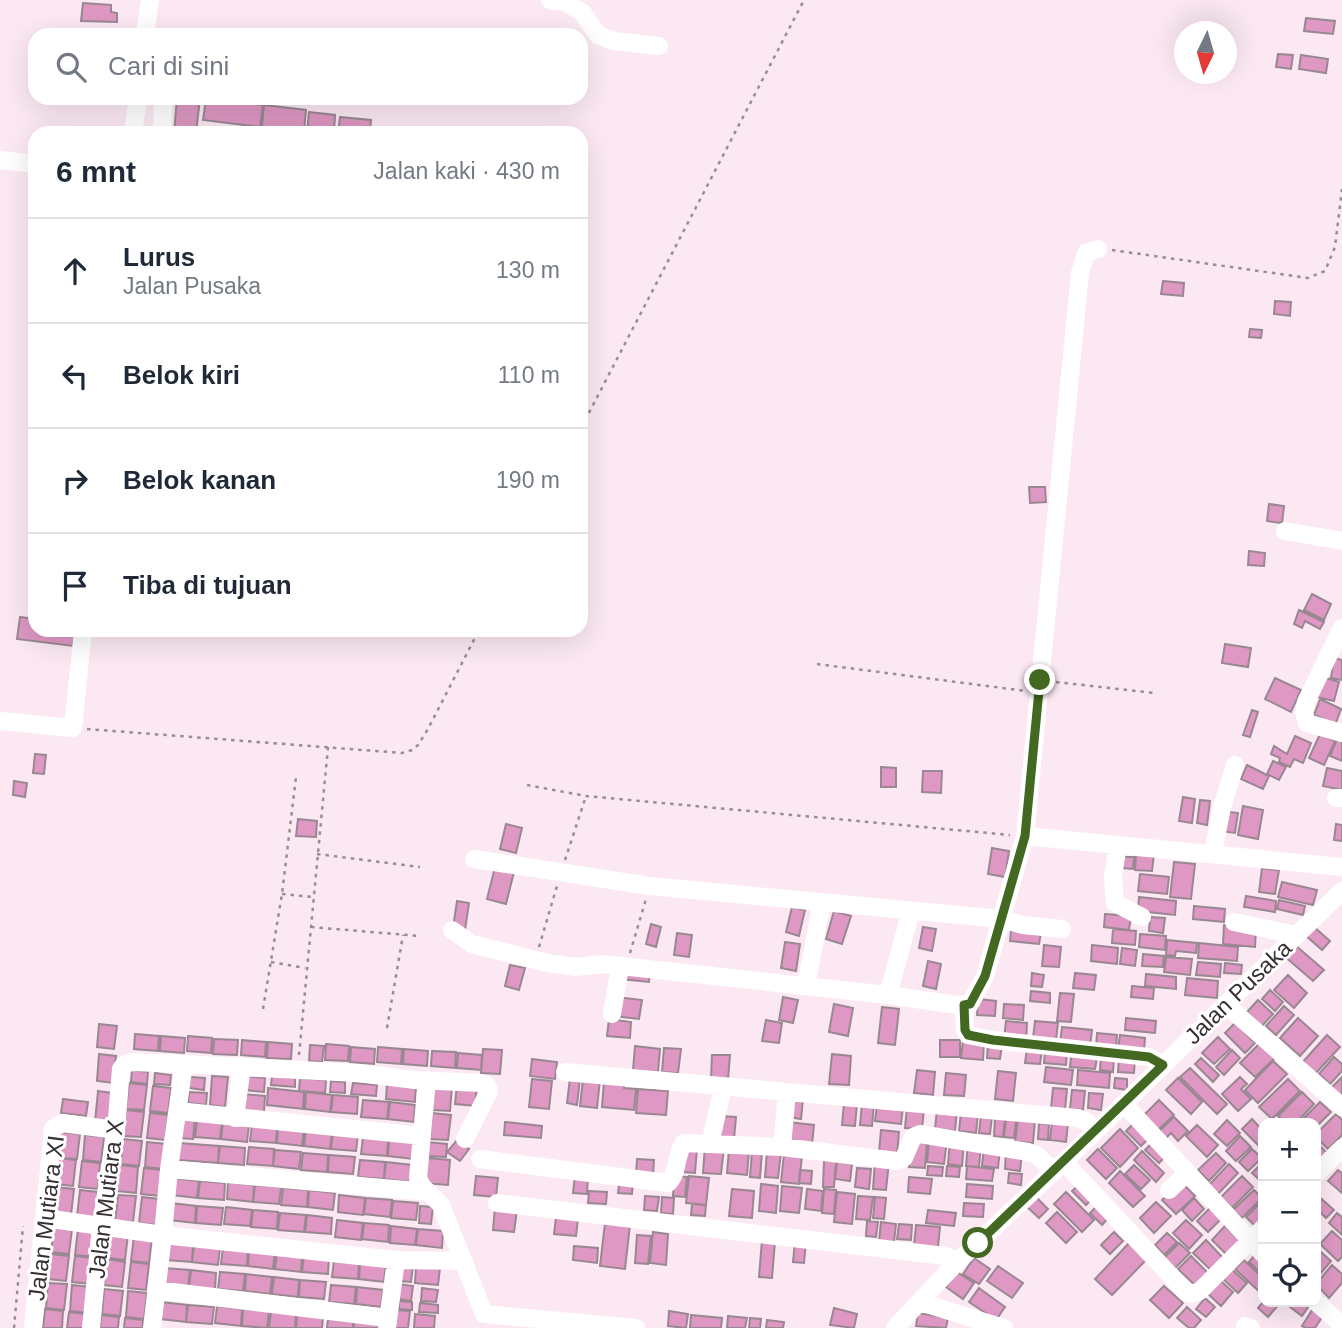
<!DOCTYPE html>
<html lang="id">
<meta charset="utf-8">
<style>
body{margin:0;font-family:Helvetica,sans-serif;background:#f2f2f3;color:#1f2937}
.controls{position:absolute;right:21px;bottom:21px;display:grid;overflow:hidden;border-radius:14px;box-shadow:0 7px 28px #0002}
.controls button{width:63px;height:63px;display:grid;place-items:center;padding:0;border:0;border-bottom:2px solid #e0e1e3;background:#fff;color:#1f2937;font:35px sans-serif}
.compass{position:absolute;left:1174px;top:21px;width:63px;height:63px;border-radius:50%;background:#fff;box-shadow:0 7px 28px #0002;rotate:185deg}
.stop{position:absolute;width:21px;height:21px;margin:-16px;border:5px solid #436821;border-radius:50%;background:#fff}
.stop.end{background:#436821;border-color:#fff;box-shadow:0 2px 7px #0008}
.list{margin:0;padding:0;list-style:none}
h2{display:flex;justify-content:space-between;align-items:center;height:91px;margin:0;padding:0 28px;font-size:30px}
h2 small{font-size:23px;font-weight:400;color:#747a83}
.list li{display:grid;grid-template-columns:46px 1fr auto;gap:21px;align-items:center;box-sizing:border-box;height:105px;padding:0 28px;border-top:2px solid #e0e1e3}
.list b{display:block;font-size:26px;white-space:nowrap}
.list p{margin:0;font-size:23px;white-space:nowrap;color:#747a83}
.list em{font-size:23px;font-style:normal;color:#747a83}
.icon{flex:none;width:38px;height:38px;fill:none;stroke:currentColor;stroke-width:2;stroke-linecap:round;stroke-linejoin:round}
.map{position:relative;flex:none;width:1342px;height:1328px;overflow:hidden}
.search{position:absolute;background:#fff;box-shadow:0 7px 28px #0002;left:28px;top:28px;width:560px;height:77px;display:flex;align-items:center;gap:18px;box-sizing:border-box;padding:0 24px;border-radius:21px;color:#747a83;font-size:26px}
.panel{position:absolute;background:#fff;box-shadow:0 7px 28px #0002;left:28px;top:126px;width:560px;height:511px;border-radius:21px}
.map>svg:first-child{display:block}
.building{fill:#de98c3;stroke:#998791;stroke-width:2}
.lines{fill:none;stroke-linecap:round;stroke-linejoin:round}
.path{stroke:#998c93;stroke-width:2.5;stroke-dasharray:3.5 5;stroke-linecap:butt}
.minor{stroke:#fff;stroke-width:18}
.route{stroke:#436821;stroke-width:9}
.labels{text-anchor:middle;stroke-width:6;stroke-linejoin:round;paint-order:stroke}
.street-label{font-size:23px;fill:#362f33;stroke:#fff}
</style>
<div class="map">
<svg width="1342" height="1328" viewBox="0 0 1342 1328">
<rect width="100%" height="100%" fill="#fbe8f3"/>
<!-- building -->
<path class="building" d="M83 3 111 5V12L117 13V22L81 21Z
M1306 18 1335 21 1333 34 1304 31Z
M1278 54 1293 55 1291 69 1276 67Z
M1301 55 1328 59 1326 73 1299 69Z
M177 98H200L196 133H174Z
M206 99 263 105 260 127 203 120Z
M264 105 306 110 304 132 262 127Z
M309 112 335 115 334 133 307 132Z
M340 117 371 120 370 133H338Z
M1163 281 1184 283 1183 296 1161 294Z
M1275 301 1291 302 1290 316 1274 314Z
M1250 329 1262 330 1261 338 1249 337Z
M1029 487H1045L1046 502 1030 503Z
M1269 504 1284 506 1282 523 1267 521Z
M1249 551 1265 553 1264 566 1248 565Z
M1312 594 1331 604 1324 620 1304 610Z
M1299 610 1324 622 1320 629 1305 621 1302 628 1294 624Z
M20 617 35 619V630H75L73 646 17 639Z
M1225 644 1251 648 1248 667 1222 663Z
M1334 658 1342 660V680L1331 678Z
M1323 677 1339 682 1334 701 1317 697Z
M1275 678 1301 690 1291 712 1265 699Z
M1320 699 1341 709 1334 728 1320 723 1322 718 1314 715Z
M1252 710 1258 712 1250 737 1243 735Z
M1320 734 1335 741 1324 765 1309 758Z
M1295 736 1311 743 1303 763 1294 759 1290 767 1279 762 1280 758 1271 754 1274 746 1287 754Z
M1337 739 1342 741V761L1330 756Z
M35 754 46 755 44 774 33 773Z
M1273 761 1286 767 1279 780 1267 774Z
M1247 765 1269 776 1263 789 1241 779Z
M881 767 896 768V787H881Z
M1327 768 1342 771V790L1323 786Z
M923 771H942L941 793 922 792Z
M14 781 27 783 25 797 13 795Z
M1183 797 1195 799 1192 823 1179 821Z
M1200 800 1210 801 1207 825 1197 823Z
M1243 806 1263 810 1258 839 1238 835Z
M1222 811 1238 813 1235 833 1220 831Z
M298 819 317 821 316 837 296 836Z
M506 824 522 828 516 853 500 849Z
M1336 824 1342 825V841L1334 840Z
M992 848 1009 851 1005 877 988 874Z
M1136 853 1154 854 1152 871 1135 870Z
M1124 857H1134L1133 869 1122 868Z
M1174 862 1195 864 1191 899 1170 897Z
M495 867 514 872 506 904 487 899Z
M1262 868 1279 870 1275 894 1259 892Z
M1140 874 1169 877 1167 894 1138 891Z
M1282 882 1317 890 1313 905 1278 897Z
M1246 896 1276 901 1275 912 1244 907Z
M1139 897 1176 901 1175 915 1138 911Z
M1279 900 1305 906 1303 915 1277 909Z
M457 901 469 903 465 930 453 928Z
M1194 906 1225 909 1224 922 1193 919Z
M792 907 805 910 799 936 786 932Z
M834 911 851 916 842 944 826 939Z
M1105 914 1131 916 1129 930 1104 927Z
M1150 917 1165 918 1163 933 1149 931Z
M651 924 661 927 656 947 646 944Z
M1224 925 1256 928 1255 947 1223 944Z
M1313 926 1330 941 1322 950 1305 935Z
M923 927 936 929 932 951 919 948Z
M1113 929 1136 931 1135 945 1112 943Z
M1011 930 1041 933 1039 944 1010 941Z
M677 933 692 935 689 957 674 955Z
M1140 934 1166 936 1165 950 1139 947Z
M1167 940 1197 943 1196 953 1176 951 1175 956 1166 955Z
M785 942 800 944 796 971 781 968Z
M1199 943 1238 947 1237 961 1198 958Z
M1294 944 1324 970 1313 981 1284 956Z
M1044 945 1061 947 1059 967 1042 966Z
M1092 945 1118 948 1117 964 1091 961Z
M1122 948 1137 950 1135 966 1120 964Z
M1143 954 1164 956 1163 967 1142 966Z
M1166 957 1192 959 1190 975 1164 972Z
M928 961 941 964 936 989 923 986Z
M1198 962 1221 964 1220 977 1196 975Z
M1225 963 1242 965 1241 974 1224 973Z
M510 965 525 968 519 990 505 986Z
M622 969 650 972 649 982 621 979Z
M1032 973 1044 975 1042 987 1031 986Z
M1075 973 1096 975 1094 990 1073 988Z
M1146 974 1176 977V989L1145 986Z
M1288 975 1307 993 1294 1008 1274 990Z
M1187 978 1218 981 1217 998 1185 995Z
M1132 986 1154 988 1153 999 1131 997Z
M1270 990 1283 1002 1275 1011 1262 999Z
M1031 991 1050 993V1003L1030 1001Z
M1060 993 1074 994 1071 1022 1057 1021Z
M616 997 642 1000 639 1019 614 1016Z
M783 997 798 1000 793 1023 779 1020Z
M978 999 996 1001 995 1016 977 1015Z
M1258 1000 1273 1014 1262 1026 1247 1012Z
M834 1004 853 1008 848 1036 829 1032Z
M1004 1004 1024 1005 1023 1020 1003 1018Z
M1284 1006 1294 1015 1276 1035 1266 1026Z
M882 1007 899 1009 895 1045 878 1043Z
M1126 1018 1156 1021 1155 1033 1125 1030Z
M1298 1018 1318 1036 1300 1056 1280 1038Z
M609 1019 631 1022 630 1038 607 1036Z
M766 1020 782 1023 779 1043 762 1041Z
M1006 1021 1027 1023 1026 1041 1004 1039Z
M1035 1021 1058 1023 1056 1040 1033 1038Z
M1235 1023 1255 1043 1245 1053 1225 1033Z
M99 1024 117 1026 114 1049 97 1047Z
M1062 1027 1092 1030 1090 1047 1060 1044Z
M1097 1033 1117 1035 1116 1050 1096 1048Z
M135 1034 159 1036 158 1051 134 1049Z
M1120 1035 1145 1038 1144 1052 1118 1050Z
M1327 1035 1340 1047 1314 1075 1301 1064Z
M161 1036 185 1038 184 1053 160 1051Z
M188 1036 212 1038 211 1053 187 1051Z
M1218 1037 1230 1049 1214 1064 1202 1053Z
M214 1039 238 1040 237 1055 213 1054Z
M242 1040 266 1042 265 1057 241 1055Z
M940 1040H960V1057H940Z
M963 1040 984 1042 983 1060 961 1058Z
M268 1042 292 1044 291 1059 267 1058Z
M1260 1043 1275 1058 1255 1077 1240 1063Z
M326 1044 349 1046 348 1061 325 1060Z
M988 1044 1002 1045 1000 1059 987 1058Z
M310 1045 324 1046 322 1062 309 1061Z
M635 1046 660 1049 658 1072 633 1070Z
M351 1047 375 1049 374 1064 350 1062Z
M378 1047 402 1049 401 1064 377 1062Z
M664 1048 681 1049 678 1073 662 1072Z
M1027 1048 1042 1050 1040 1064 1025 1063Z
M404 1049 428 1051 427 1066 403 1064Z
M483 1049 502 1050 500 1074 481 1073Z
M1045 1050 1067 1052 1066 1065 1044 1063Z
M1232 1050 1240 1058 1224 1075 1216 1067Z
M432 1051 456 1052 455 1068 431 1066Z
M458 1053 482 1055 481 1070 457 1068Z
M99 1054 116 1056 113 1083 97 1081Z
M832 1054 851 1056 849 1085 829 1084Z
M712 1055H730L728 1080 711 1079Z
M1071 1056 1097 1058 1095 1069 1070 1067Z
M1101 1056 1114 1057 1113 1072 1100 1070Z
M1119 1057 1135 1058 1134 1073 1118 1072Z
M1334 1057 1342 1064V1071L1330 1084 1319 1074Z
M1201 1058 1219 1075 1213 1082 1195 1064Z
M532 1059 557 1062 555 1079 530 1076Z
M1273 1061 1287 1074 1258 1103 1245 1090Z
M1046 1067 1073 1070 1071 1085 1044 1082Z
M1190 1068 1227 1104 1217 1114 1180 1077Z
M132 1070 148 1072 147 1084 131 1082Z
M917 1070 935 1072 933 1095 914 1093Z
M1078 1070 1110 1073 1109 1088 1077 1085Z
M998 1071 1016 1073 1013 1101 995 1099Z
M155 1073 171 1075 170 1085 154 1084Z
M946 1073 966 1075 964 1096 944 1095Z
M212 1076 228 1077 225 1107 210 1105Z
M246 1076 265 1078 264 1092 245 1090Z
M272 1076 295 1078V1087L271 1085Z
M190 1077 205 1078 204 1090 189 1088Z
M1240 1077 1247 1084 1241 1089 1251 1099 1238 1111 1222 1094Z
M1342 1077V1098L1331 1088Z
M300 1078 326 1080 325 1093 299 1091Z
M570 1078 580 1079 577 1105 567 1103Z
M1115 1078 1127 1079V1090L1114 1088Z
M1178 1078 1202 1102 1191 1114 1166 1090Z
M532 1079 552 1081 549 1109 529 1107Z
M583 1079 600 1080 597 1108 580 1106Z
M1288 1079 1300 1091 1272 1119 1259 1107Z
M331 1081 345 1082V1093L330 1092Z
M604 1082 624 1084V1088L636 1089 634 1110 602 1107Z
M129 1083 147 1085 144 1110 126 1109Z
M353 1083 377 1085 376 1096 351 1094Z
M387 1084 416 1087 415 1102 386 1099Z
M434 1084 452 1086 450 1111 432 1110Z
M457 1084 477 1086 475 1106 455 1104Z
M153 1086 171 1088 168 1113 150 1111Z
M268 1088 304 1092 303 1109 267 1105Z
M1053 1088 1067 1089 1065 1110 1051 1109Z
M638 1089 668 1091 666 1115 636 1113Z
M1072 1090 1085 1091 1083 1110 1070 1109Z
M98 1091 113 1093 109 1123 95 1122Z
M189 1092 207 1093 206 1105 188 1103Z
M306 1092 332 1095 330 1112 305 1109Z
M1302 1092 1314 1104 1296 1123H1285L1278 1116Z
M1089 1093 1103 1094 1101 1110 1088 1108Z
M243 1094 265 1096 264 1112 242 1110Z
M333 1095 358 1097 357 1114 331 1112Z
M790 1097 803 1099 801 1119 788 1117Z
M63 1099 88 1102 86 1116 61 1113Z
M363 1100 389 1102 387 1119 361 1117Z
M1159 1100 1174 1115 1156 1132 1141 1118Z
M390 1102 415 1105 414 1122 388 1119Z
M1320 1102 1331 1112 1316 1127V1123H1299Z
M844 1103 857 1104 855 1126 842 1125Z
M862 1103 874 1104 872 1126 860 1125Z
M877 1105 903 1107 901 1124 875 1121Z
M907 1107 924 1108 922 1129 905 1128Z
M937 1109 957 1111 955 1131 935 1129Z
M126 1110 144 1112 141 1137 123 1136Z
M961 1112 978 1114 976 1133 959 1131Z
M150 1113 168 1115 165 1140 147 1138Z
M432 1113 451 1115 448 1140 430 1139Z
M1336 1114 1342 1120V1135L1328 1149 1316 1137V1134Z
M981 1115 992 1116 990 1134 979 1133Z
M721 1116 736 1117 734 1139 719 1138Z
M179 1117 195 1118 193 1139 178 1138Z
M995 1117 1005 1118 1003 1137 994 1136Z
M1174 1117 1188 1131 1178 1141 1171 1133 1163 1141 1156 1134Z
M1006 1119 1016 1120 1014 1138 1004 1137Z
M1018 1119 1035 1121 1033 1143 1015 1142Z
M1252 1119 1263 1131V1150L1242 1129Z
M197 1120 222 1122 220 1139 195 1137Z
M1227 1120 1240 1133 1227 1146 1214 1134Z
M223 1122 249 1125 247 1142 221 1139Z
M505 1122 542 1126 541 1138 504 1135Z
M788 1122 814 1125 812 1145 786 1143Z
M1052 1122 1068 1123 1066 1142 1050 1140Z
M1039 1123 1049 1124 1048 1140 1038 1139Z
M1134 1123 1149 1138 1141 1146 1126 1131Z
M252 1124 277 1126 276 1143 250 1141Z
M1197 1125 1218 1145 1207 1157 1186 1136Z
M278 1126 304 1129 302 1146 277 1143Z
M306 1129 332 1132 330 1149 304 1146Z
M1120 1129 1138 1148 1120 1167 1101 1148Z
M881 1130 899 1132 897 1154 879 1152Z
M61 1132 80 1134 77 1159 59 1158Z
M333 1132 358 1134 356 1151 331 1149Z
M85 1135 104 1137 101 1162 83 1160Z
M1240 1136 1251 1147 1236 1161 1226 1151Z
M363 1137 388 1139 387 1156 361 1154Z
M123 1139 142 1141 139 1166 121 1164Z
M389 1139 415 1142 413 1159 388 1156Z
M929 1139 947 1140 944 1164 927 1162Z
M457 1140 469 1149 460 1161 447 1152Z
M912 1140 927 1142 925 1168 909 1167Z
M950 1141 964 1142 962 1166 948 1164Z
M1154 1141 1167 1155 1159 1163 1145 1150Z
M147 1142 166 1144 163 1169 145 1167Z
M427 1142 447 1144 446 1157 425 1156Z
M1316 1142 1328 1154 1319 1163 1316 1160Z
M179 1143 219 1146 218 1163 178 1160Z
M968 1143 981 1145 979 1167 966 1166Z
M220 1146 245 1148 244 1165 218 1163Z
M705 1146 724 1148 721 1174 703 1173Z
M249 1147 274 1149 273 1166 247 1164Z
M684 1147 697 1148 695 1173 682 1172Z
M984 1148 1000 1149 998 1168 982 1166Z
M729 1149 749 1151 747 1175 727 1173Z
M1098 1149 1117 1168 1106 1179 1087 1160Z
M1252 1149 1262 1158 1248 1171 1239 1162Z
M275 1150 301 1152 299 1169 273 1166Z
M752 1151 762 1152 760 1178 750 1177Z
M767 1151 781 1152 778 1178 765 1177Z
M1006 1151 1022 1153 1020 1171 1005 1169Z
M1142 1151 1164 1173 1156 1182 1134 1160Z
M303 1153 328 1155 327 1172 301 1170Z
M1216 1153 1226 1163 1209 1181 1198 1170Z
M784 1154 802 1156 799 1184 781 1182Z
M329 1155 355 1157 353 1174 328 1172Z
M58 1158 76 1160 73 1186 55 1184Z
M427 1158 450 1160 448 1185 425 1183Z
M637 1159 654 1160 653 1175 636 1174Z
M360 1160 385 1162 384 1179 358 1177Z
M875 1160 889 1162 886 1190 873 1189Z
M82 1161 100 1163 98 1189 79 1187Z
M824 1161H836L834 1187H823Z
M386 1162 412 1165 410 1182 384 1179Z
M837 1162 852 1164 850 1181 835 1179Z
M1263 1162V1181L1262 1182 1252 1173Z
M1229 1164 1238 1173 1217 1195 1208 1186Z
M120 1165 138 1167 136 1193 117 1191Z
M1134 1165 1150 1180 1141 1189 1125 1174Z
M928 1166 943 1167 942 1176 927 1175Z
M947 1166 960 1167 959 1177 946 1176Z
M967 1166 994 1169 992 1181 966 1179Z
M144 1168 162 1170 160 1196 141 1194Z
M857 1168 871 1169 869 1189 855 1187Z
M800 1170 812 1171 811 1184 799 1183Z
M1338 1170 1342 1173V1193L1328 1181Z
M1120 1171 1145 1196 1133 1207 1109 1183Z
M1009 1173 1022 1174 1021 1185 1008 1183Z
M575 1174 588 1176 587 1194 573 1193Z
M476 1176 498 1178 496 1197 474 1195Z
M674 1176 687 1177 685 1197 673 1196Z
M689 1176 709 1178 706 1205 686 1203Z
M1242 1176 1253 1187 1232 1208 1221 1197Z
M909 1177 932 1179 930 1194 908 1192Z
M173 1178 199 1181 197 1198 172 1195Z
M620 1178 633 1180 632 1194 618 1193Z
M200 1181 225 1183 224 1200 198 1198Z
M228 1182 254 1185 253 1202 227 1199Z
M1181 1182 1195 1196 1176 1214 1162 1200Z
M761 1184 778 1186 776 1213 759 1211Z
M967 1184 993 1186 992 1199 966 1197Z
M1080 1184 1093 1198 1086 1205 1072 1191Z
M255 1185 281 1187 279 1204 253 1202Z
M782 1186 802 1188 799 1213 780 1211Z
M55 1187 74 1189 71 1215 53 1213Z
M283 1188 308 1190 307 1207 281 1205Z
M732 1189 754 1191 752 1218 729 1216Z
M807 1189 823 1191 821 1211 805 1209Z
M824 1189 836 1190 834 1214 822 1213Z
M80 1190 98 1192 95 1218 77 1216Z
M309 1190 335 1193 333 1210 308 1207Z
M1254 1190 1262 1198 1242 1218 1233 1210Z
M589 1191 607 1192 606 1204 588 1203Z
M837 1192 855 1194 852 1224 834 1222Z
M1066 1192 1094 1220 1082 1232 1054 1204Z
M1316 1194 1334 1210 1326 1218 1316 1208Z
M118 1195 136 1196 133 1222 115 1220Z
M339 1195 365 1198 363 1215 338 1212Z
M645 1196 659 1197 657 1211 644 1210Z
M858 1196 873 1197 870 1220 856 1219Z
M142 1197 160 1199 157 1225 139 1223Z
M662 1197 674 1198 673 1214 661 1213Z
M875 1197 886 1198 884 1219 873 1218Z
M1036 1197 1048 1209 1039 1218 1027 1207Z
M366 1198 392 1200 390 1217 364 1214Z
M1194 1198 1204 1209 1192 1221 1182 1210Z
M1263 1200V1221L1257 1228 1246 1217Z
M393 1201 418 1203 416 1220 391 1218Z
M1156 1202 1171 1216 1154 1233 1140 1218Z
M171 1203 196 1206 195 1223 169 1220Z
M964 1203 984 1204 983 1217 963 1216Z
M692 1204 706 1205 705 1216 691 1215Z
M1099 1204 1110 1216 1102 1225 1090 1213Z
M197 1206 223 1208 221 1225 196 1223Z
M420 1206 433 1207 431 1224 419 1223Z
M226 1207 252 1210 250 1226 224 1224Z
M495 1207 517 1210 514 1232 493 1230Z
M1211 1207 1222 1218 1208 1232 1197 1221Z
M253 1210 278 1212 277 1229 251 1227Z
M928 1210 956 1213 954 1226 926 1223Z
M1057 1212 1077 1232 1066 1243 1046 1223Z
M280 1213 306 1215 304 1232 278 1230Z
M1337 1213 1342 1217V1235L1329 1223Z
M307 1215 332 1218 331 1234 305 1232Z
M556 1217 578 1219 576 1236 554 1234Z
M337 1220 363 1223 361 1240 335 1237Z
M1186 1220 1202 1235 1189 1249 1173 1233Z
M867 1221 878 1222 876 1237 866 1236Z
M881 1222 896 1224 894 1242 879 1241Z
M364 1223 389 1225 388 1242 362 1239Z
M605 1223 630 1225 625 1269 600 1266Z
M899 1224 912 1225 911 1240 897 1239Z
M916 1225 940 1227 938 1247 914 1245Z
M391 1226 417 1229 415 1245 390 1243Z
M1225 1226 1242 1243 1228 1256 1212 1240Z
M54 1227 72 1229 69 1254 51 1252Z
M78 1229 96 1231 93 1257 75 1255Z
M418 1229 443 1231 442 1248 416 1245Z
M1332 1231 1342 1240V1257L1338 1261 1320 1244Z
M653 1232 668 1234 666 1265 650 1263Z
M1114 1232 1123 1241 1110 1254 1101 1245Z
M110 1233 128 1235 125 1260 107 1258Z
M1167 1233 1177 1242 1164 1255 1155 1245Z
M637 1235 651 1236 648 1264 635 1263Z
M134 1236 152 1237 149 1263 131 1261Z
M762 1240 775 1241 772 1278 759 1277Z
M1206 1240 1226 1261 1214 1273 1193 1253Z
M795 1241 806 1242 804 1263 793 1262Z
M1130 1242 1147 1259 1112 1295 1095 1279Z
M168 1243 193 1245 192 1262 166 1260Z
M1179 1243 1190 1253 1174 1269 1163 1259Z
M194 1246 220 1248 218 1265 192 1262Z
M574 1246 598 1248 597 1263 573 1260Z
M223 1247 248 1249 247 1266 221 1264Z
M249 1250 275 1252 273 1269 248 1266Z
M1258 1251 1263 1256V1275L1249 1262Z
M1320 1251 1331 1261 1316 1279V1256Z
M277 1253 302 1255 301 1272 275 1269Z
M51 1254 69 1256 66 1281 48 1279Z
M304 1255 329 1257 328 1274 302 1272Z
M75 1256 93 1258 90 1284 72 1282Z
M1191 1256 1210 1275 1198 1288 1178 1269Z
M974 1258 990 1269 979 1284 963 1274Z
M107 1259 125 1262 122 1287 104 1285Z
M334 1260 359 1262 358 1279 332 1277Z
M1244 1260 1263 1278 1262 1294 1235 1269Z
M131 1262 149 1264 146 1290 128 1288Z
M360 1262 386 1265 384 1282 359 1279Z
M400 1265 413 1266 411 1282 398 1281Z
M1332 1265 1342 1274V1283L1329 1298 1316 1284Z
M416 1266 440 1268 438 1285 415 1283Z
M998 1266 1023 1283 1012 1298 987 1281Z
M1229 1267 1247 1283 1238 1293 1220 1276Z
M164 1268 190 1270 188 1287 163 1285Z
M191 1270 216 1273 215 1290 189 1287Z
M220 1272 245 1274 243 1291 218 1289Z
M957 1272 974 1283 963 1299 946 1287Z
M246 1274 272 1277 270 1294 245 1291Z
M274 1277 299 1280 298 1297 272 1294Z
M300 1280 326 1282 324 1299 299 1297Z
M1221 1281 1233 1292 1221 1306 1208 1294Z
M48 1283 67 1284 64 1310 46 1308Z
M399 1284 413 1286 411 1301 398 1299Z
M72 1285 91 1287 88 1313 70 1311Z
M331 1285 356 1287 354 1304 329 1302Z
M1164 1286 1183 1303 1169 1318 1150 1300Z
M357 1287 383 1290 381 1307 356 1304Z
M422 1288 438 1290 436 1302 421 1301Z
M979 1288 1005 1307 996 1320 969 1302Z
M104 1289 123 1291 120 1316 102 1314Z
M128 1291 147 1293 144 1319 126 1317Z
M1205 1298 1215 1307 1206 1317 1196 1309Z
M399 1301 412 1302V1310L399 1309Z
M161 1302 187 1305 186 1322 160 1319Z
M1263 1302H1281L1268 1317 1258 1308Z
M1294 1302H1309L1311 1303 1302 1316 1290 1307Z
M420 1303 438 1305V1313L419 1312Z
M188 1305 214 1307 212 1324 186 1322Z
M217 1306 242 1309 241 1326 215 1323Z
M1187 1307 1201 1320 1194 1328H1189L1177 1318Z
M1314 1307 1324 1314 1315 1328H1306L1302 1326Z
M834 1308 857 1314 854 1328 830 1325Z
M45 1309 63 1311 62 1328H43Z
M243 1309 269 1311 267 1328 242 1326Z
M395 1310 410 1311 408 1328H394Z
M669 1311 688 1314 686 1328 668 1326Z
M69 1312 87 1314 86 1328H67Z
M271 1312 296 1314 295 1328H269Z
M918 1313 948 1318 946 1328 916 1326Z
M297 1314 323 1317 322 1328H296Z
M415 1314 435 1316 434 1328H414Z
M101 1315 119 1317 118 1328H100Z
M691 1315 722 1318 721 1328H690Z
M728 1316 747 1318 745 1328H727Z
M125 1318 143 1320V1328H124Z
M750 1318 761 1319 760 1328H749Z
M328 1319 353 1322V1328H327Z
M767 1320 784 1322 783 1328H766Z
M354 1322 380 1324V1328H354Z"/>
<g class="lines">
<!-- path -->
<path class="path" d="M1112 250 1308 278 1325 271 1335 247 1342 189
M581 428 804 0
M817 664 1026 691
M1056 682 1154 693
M87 729 402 753 412 750 418 745 428 729 479 630
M527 785 586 796 1010 835
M317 854 420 867
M565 860 586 796
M282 894 313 897
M311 927 419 936
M539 947 557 886
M630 953 646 899
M271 962 305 968
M263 1009 282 894 296 777
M387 1028 403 935
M299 1055 328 747
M14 1328 23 1226"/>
<!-- minor -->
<path class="minor" d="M550 0 564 2 582 12 598 35 614 41 659 46
M145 35 150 0
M133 133 138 98
M162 133 163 98
M0 160 35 164
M1285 531 1342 541
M1342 628 1306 702 1304 713 1307 723 1342 733
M0 721 73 728 83 630
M1336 798H1342
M1025 836 1342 867
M1118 845 1113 876 1115 903 1142 917
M1213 853 1222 807 1235 765
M474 859 650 886 1002 919 1023 925 1062 929
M1234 922 1296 935
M452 930 472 944 547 963 576 967 602 964 888 995 957 1005 970 1004 985 976 1025 836 1080 273 1086 253 1098 249
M806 986 822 902
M888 995 911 911
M1225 1004 1342 1107
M964 1005 965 1030 968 1035 993 1040 1149 1057 1163 1065
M612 1014 620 967
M565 1072 1078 1118 1087 1122 1095 1132
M427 1080 418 1178 422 1186 441 1205 484 1314 636 1328
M1124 1104 1263 1254
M178 1111 422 1136
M235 1118 242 1066
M710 1144 723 1087
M782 1147 787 1092
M480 1159 668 1183C679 1173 675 1154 684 1143L782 1147 897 1161 904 1158 913 1137 920 1134 1028 1152 1038 1156 1054 1172
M1064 1162 1186 1292 1191 1294 1200 1291 1263 1228
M169 1169 428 1192
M1316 1174 1342 1148
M1169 1190 1187 1173
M497 1203 945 1256 958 1261
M45 1218 163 1235 169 1169 184 1064 358 1073 415 1080 481 1083 487 1085 489 1091 465 1139
M156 1290 387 1318
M920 1302 1004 1328
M1316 1302 1342 1325
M1245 1326 1251 1328
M33 1328 53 1129 62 1123 116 1130
M91 1328 101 1226 116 1130 121 1069 124 1065 131 1062 184 1064
M152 1328 163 1235 396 1260 464 1261
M387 1328 396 1260
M895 1328 958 1261 1064 1162 1342 891"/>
</g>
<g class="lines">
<!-- route -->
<path class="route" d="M978 1243 1163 1065 1149 1057 993 1040 968 1035 965 1030 964 1005 970 1004 985 976 1025 836 1040 680"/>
</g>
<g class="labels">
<!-- street labels -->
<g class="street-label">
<text transform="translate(1238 992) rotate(-44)" y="8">Jalan Pusaka</text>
<text transform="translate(106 1199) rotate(-83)" y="8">Jalan Mutiara X</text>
<text transform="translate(46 1218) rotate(-83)" y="8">Jalan Mutiara XI</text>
</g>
</g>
</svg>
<div class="controls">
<button>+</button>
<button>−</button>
<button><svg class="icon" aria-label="locate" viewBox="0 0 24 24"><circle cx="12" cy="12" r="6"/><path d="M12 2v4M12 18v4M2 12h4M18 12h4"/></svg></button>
</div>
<svg class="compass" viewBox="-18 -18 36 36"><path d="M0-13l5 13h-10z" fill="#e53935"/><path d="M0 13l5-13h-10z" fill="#747a83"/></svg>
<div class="stop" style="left:978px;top:1243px"></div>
<div class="stop end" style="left:1040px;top:680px"></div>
<div class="search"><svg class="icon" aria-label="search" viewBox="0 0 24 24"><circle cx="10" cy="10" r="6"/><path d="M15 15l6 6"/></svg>Cari di sini</div>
<section class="panel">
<h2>6 mnt<small>Jalan kaki · 430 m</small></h2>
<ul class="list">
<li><svg class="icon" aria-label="ahead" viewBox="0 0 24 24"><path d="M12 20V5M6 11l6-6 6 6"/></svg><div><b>Lurus</b><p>Jalan Pusaka</p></div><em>130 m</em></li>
<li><svg class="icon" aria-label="left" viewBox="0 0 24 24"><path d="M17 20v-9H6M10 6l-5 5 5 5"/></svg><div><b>Belok kiri</b></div><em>110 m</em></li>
<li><svg class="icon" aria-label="right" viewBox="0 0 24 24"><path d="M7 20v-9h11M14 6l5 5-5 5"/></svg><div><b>Belok kanan</b></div><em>190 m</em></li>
<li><svg class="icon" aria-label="arrive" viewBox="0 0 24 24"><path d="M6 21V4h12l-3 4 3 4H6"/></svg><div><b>Tiba di tujuan</b></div></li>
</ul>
</section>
</div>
